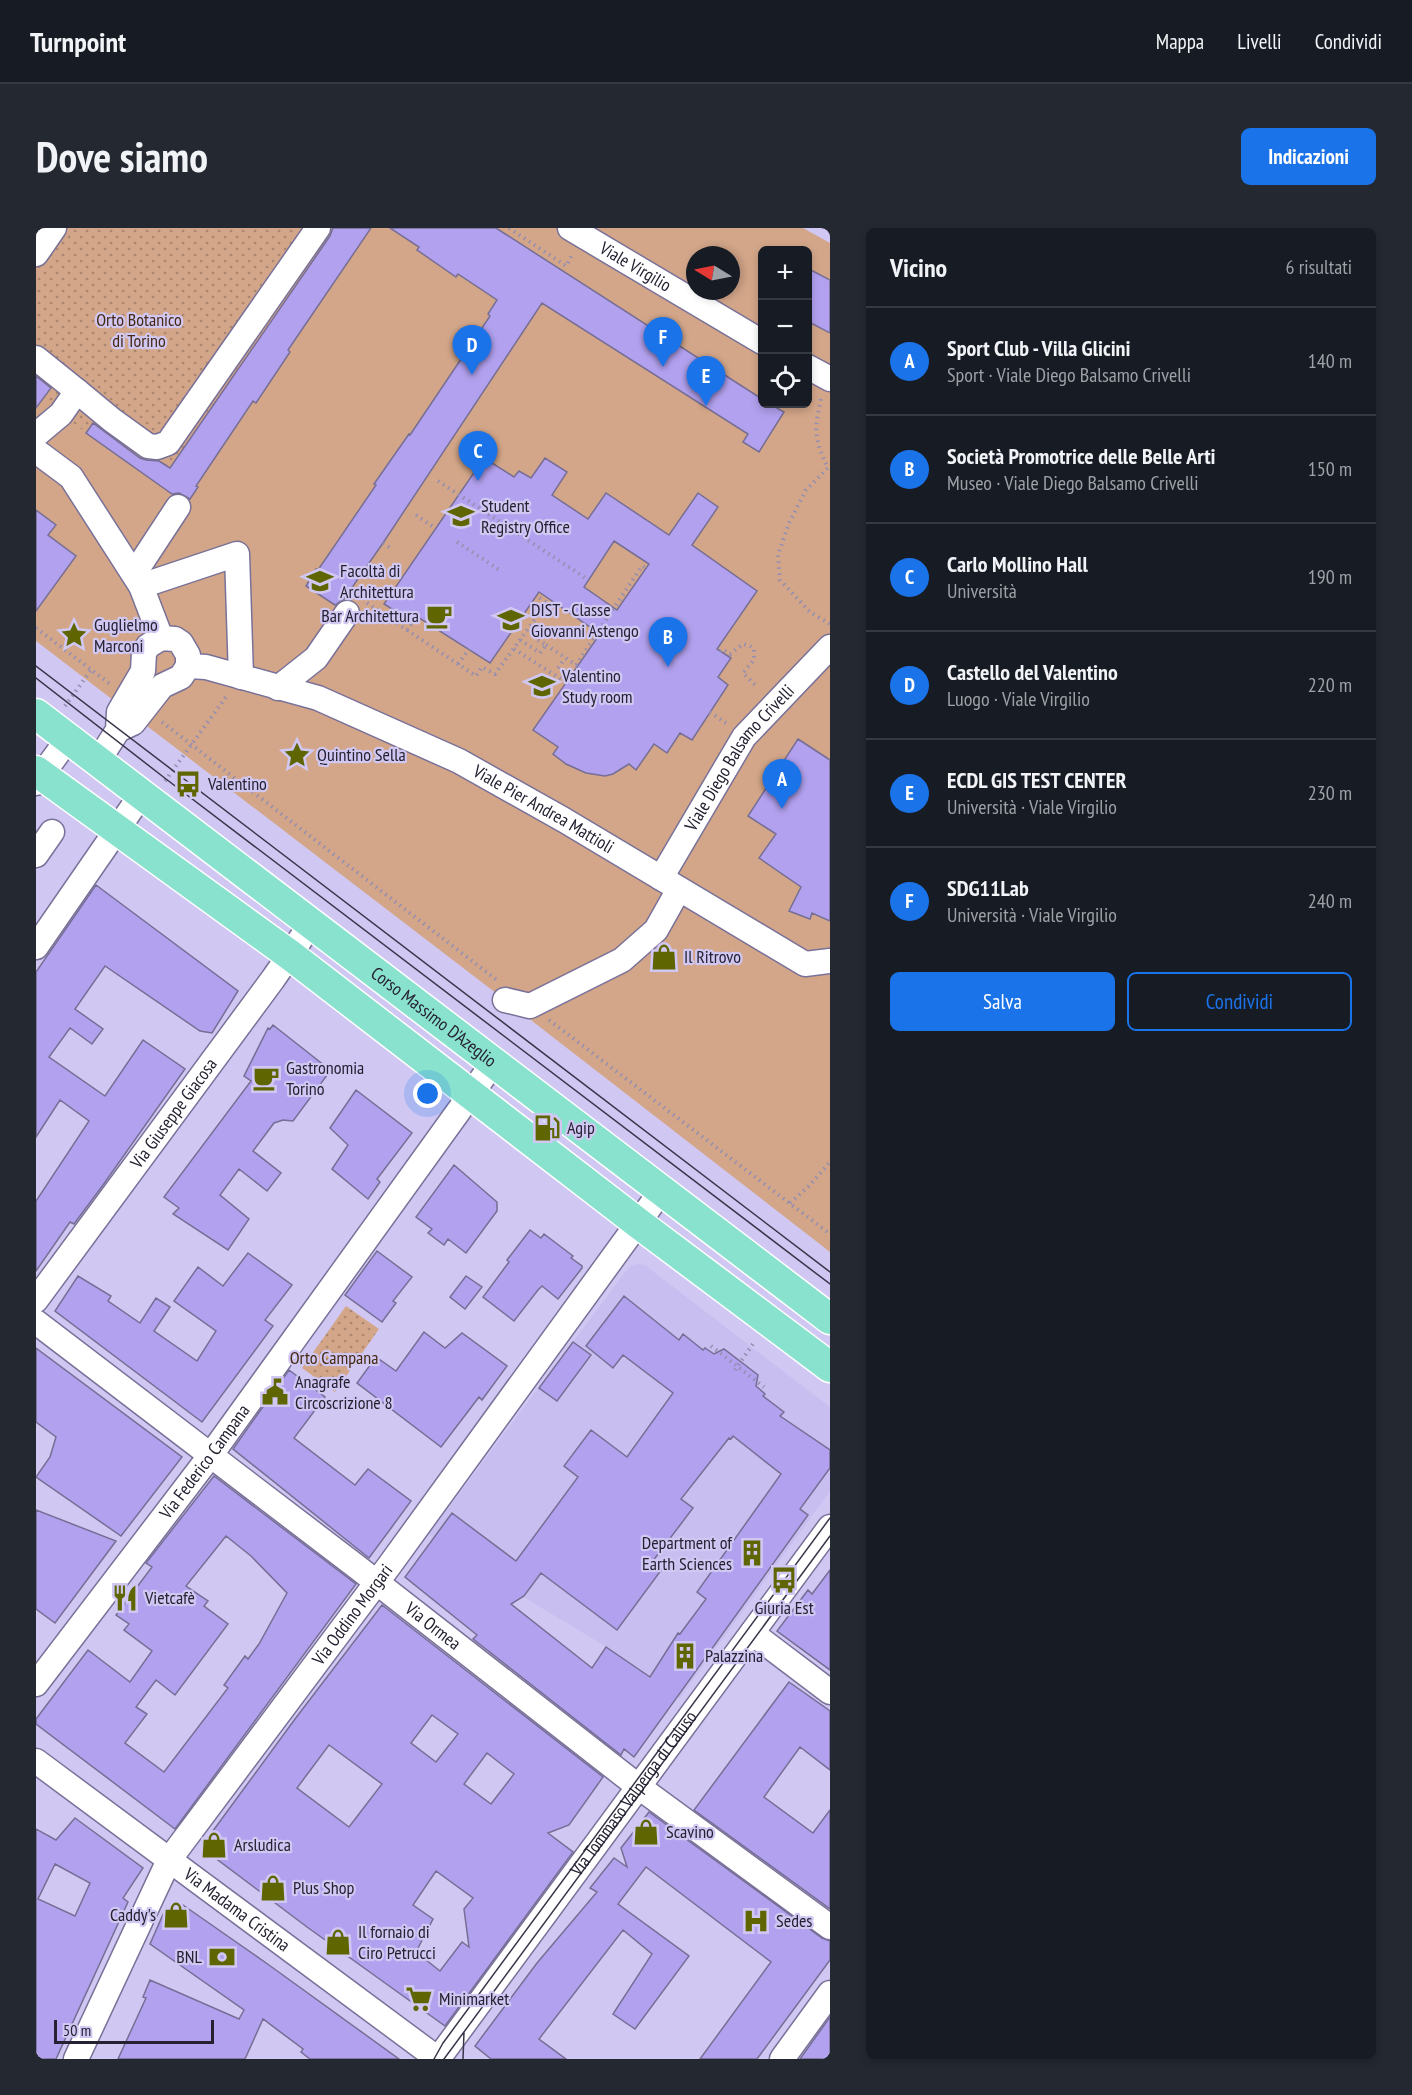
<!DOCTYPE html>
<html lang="it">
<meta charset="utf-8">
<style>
body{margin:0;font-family:"PT Sans Narrow",sans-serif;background:#242831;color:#f1f3f6}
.controls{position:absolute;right:18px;top:18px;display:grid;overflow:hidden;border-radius:9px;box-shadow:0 3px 9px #0003}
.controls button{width:54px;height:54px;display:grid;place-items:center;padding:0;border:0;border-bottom:2px solid #363941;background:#171b24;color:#f1f3f6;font:30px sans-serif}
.compass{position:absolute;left:650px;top:18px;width:54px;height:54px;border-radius:50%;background:#171b24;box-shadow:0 3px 9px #0003;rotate:280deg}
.scale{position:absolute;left:18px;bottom:15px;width:160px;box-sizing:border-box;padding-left:6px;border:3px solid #252131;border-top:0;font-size:16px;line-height:21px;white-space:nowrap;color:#252131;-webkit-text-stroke:4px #d0c8f3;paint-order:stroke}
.you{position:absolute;left:392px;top:866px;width:21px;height:21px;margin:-15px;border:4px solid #fff;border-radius:50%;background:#1a73e8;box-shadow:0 0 0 9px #1a73e833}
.badge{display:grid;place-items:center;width:39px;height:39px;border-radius:50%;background:#1a73e8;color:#fff;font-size:20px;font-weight:700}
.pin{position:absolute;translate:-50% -50px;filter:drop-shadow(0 2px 3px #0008)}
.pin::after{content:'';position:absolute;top:32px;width:21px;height:18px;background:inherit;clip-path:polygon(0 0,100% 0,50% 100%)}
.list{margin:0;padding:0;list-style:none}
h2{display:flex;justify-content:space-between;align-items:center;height:78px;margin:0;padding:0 24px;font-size:26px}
h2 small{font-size:20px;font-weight:400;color:#9ea1a6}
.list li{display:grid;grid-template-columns:39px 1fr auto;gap:18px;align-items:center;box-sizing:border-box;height:108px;padding:0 24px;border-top:2px solid #363941}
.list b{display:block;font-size:22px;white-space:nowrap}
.list p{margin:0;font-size:20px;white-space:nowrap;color:#9ea1a6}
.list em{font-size:20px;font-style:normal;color:#9ea1a6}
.actions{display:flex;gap:12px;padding:18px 24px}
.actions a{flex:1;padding:14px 0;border:2px solid #1a73e8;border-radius:9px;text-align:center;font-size:21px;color:#1a73e8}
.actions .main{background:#1a73e8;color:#fff}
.icon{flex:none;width:33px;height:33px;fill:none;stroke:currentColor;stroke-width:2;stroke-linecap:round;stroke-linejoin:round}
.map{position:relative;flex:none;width:794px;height:1831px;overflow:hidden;border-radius:9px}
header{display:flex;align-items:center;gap:36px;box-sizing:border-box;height:84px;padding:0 30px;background:#171b24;border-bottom:2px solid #363941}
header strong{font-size:28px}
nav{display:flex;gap:33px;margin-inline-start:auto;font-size:21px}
.intro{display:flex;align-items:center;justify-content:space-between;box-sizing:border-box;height:144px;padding:0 36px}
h1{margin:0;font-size:42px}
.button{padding:15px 27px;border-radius:9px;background:#1a73e8;color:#fff;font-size:21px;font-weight:700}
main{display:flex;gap:36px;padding:0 36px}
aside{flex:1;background:#171b24;border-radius:9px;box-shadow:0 3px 9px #0003}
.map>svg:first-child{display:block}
.built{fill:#c8bef0}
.green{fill:#d3a689;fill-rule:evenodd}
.garden{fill:url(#garden-dots)}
.building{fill:#b2a1ef;stroke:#766e94;stroke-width:1.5;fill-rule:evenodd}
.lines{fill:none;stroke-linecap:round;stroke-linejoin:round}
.minor-casing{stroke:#797198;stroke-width:27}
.major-casing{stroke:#fff;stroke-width:33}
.path{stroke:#958eb0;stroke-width:4;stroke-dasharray:1.5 4.5;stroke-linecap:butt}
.minor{stroke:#fff;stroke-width:24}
.major{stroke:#89e2ce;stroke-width:30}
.tram{stroke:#3a3549;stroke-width:1.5}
.labels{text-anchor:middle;stroke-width:4.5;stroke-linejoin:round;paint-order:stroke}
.street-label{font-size:18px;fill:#252131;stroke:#d0c8f3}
.park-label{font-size:18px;fill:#462813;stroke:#d0c8f3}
.poi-label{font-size:18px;fill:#252131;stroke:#d0c8f3;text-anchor:start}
</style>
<header>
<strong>Turnpoint</strong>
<nav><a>Mappa</a><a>Livelli</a><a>Condividi</a></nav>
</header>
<div class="intro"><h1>Dove siamo</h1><a class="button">Indicazioni</a></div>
<main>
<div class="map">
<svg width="794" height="1831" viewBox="0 0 794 1831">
<defs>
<pattern id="garden-dots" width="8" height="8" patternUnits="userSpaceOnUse" patternTransform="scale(1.5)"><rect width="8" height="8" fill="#d3a689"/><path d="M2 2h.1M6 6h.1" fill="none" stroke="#ab8771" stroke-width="1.8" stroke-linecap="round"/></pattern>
</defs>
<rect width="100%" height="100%" fill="#d0c8f3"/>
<!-- built -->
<path class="built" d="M603 1036 610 1038 794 1179V1263L644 1470 569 1418 499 1376 393 1306 590 1043 595 1038Z"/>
<!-- green -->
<path class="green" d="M0 0H767L794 15V1024L469 772 0 413ZM726 22H772V176H726ZM659 27H695V63H659Z"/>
<!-- garden -->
<path class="garden" d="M11 0H297L122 257 0 168V16Z
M310 1078 343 1101 299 1164 266 1140Z"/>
<!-- building -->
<path class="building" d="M297 0H335L252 122 254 124 220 175 217 173 160 258 162 259 154 271 143 265 136 266 50 205 57 195 104 230 110 232 123 233 134 240 294 8Z
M354 0H460L726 171V176H734L748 184 723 224 707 214 712 206 506 75 347 315 308 371 299 377 270 358 280 341 282 342 340 257 338 256 373 206 374 207 454 88 452 86 461 72 422 46 420 49 381 22 383 19Z
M771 40 794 52V105L771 93Z
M0 148 15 160 0 180Z
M448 230 478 249 483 243 495 250 509 230 531 244 516 267 552 291 570 265 633 307 662 265 682 279 656 317 721 363 681 421 695 430 682 449 692 457 656 512 644 505 631 525 618 516 600 542 593 536 577 546 569 548 550 545 530 536 517 526 522 519 497 502 564 406 503 364 454 435 374 384 370 390 348 376ZM578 313 613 336 581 382 548 359Z
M0 282 20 297 12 307 40 328 0 383Z
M762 511 794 532V693L776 685 774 691 753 683 765 659 723 630 740 606 712 588Z
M60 657 202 763 176 805 164 803 69 738 39 781 67 801 56 816 34 800 13 829 69 868 107 812 149 841 67 957 38 996 34 994 0 1043V973L53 893 24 872 0 909V744Z
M237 797 289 838 292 846 257 893 247 892 238 895 217 923 245 945 231 963 203 941 184 967 213 991 192 1022 137 986 143 980 128 969 215 853 208 848 232 800 234 801Z
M320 862 376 905 341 951 344 954 332 971 296 941 312 917 294 900Z
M418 937 461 974V983L430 1025 412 1011 408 1017 392 1005 396 1001 380 989Z
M494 1002 505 1010 508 1006 537 1028 535 1030 546 1038V1040L522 1071 506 1058 502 1062 478 1093 447 1069 473 1034 471 1032Z
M341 1023 376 1049 357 1073 360 1075 346 1094 309 1067Z
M212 1025 256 1057 229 1092 237 1098 166 1194 19 1083 42 1048 75 1068 72 1073 104 1095 120 1070 134 1079 118 1103 161 1133 180 1103 138 1073 162 1039 187 1058Z
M430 1048 446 1059 429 1081 414 1069Z
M588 1068 643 1112 647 1106 667 1122 669 1120 678 1126 688 1121 722 1147 720 1158 729 1166 727 1168 748 1184 744 1188 794 1222V1240L764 1281 772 1287 598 1529 588 1521 585 1527 437 1411 441 1407 369 1349 416 1285 480 1333 542 1249 528 1238 555 1202 591 1229 637 1165 587 1127 577 1140 550 1118ZM697 1208 745 1246 661 1364 670 1371 644 1406 642 1405 614 1449 570 1419 556 1440 475 1376 488 1368 505 1345 581 1402 626 1341 616 1334 657 1280 645 1271 693 1210 695 1211Z
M388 1104 409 1120 426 1105 471 1138 446 1172 443 1169 405 1219 321 1155 340 1129 360 1143Z
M537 1114 555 1127 521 1173 503 1160Z
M0 1120 146 1229 85 1308 0 1249 14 1229 20 1209 0 1194Z
M253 1142 289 1169 258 1210 319 1257 332 1241 375 1273 333 1330 197 1221Z
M178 1248 320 1356 139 1601 0 1496V1491L52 1422 94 1454 116 1423 88 1402 93 1396 80 1387 116 1339 110 1335ZM190 1308 215 1328 251 1365 223 1416 212 1431 209 1428 188 1457 192 1460 128 1544 89 1515 111 1486 100 1479 120 1452 139 1467 192 1396 168 1378 172 1373 150 1358Z
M0 1282 80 1313 19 1395 0 1381Z
M794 1342V1442L741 1403 772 1362 776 1366Z
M346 1377 567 1549 533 1597 512 1605 537 1624 409 1798 271 1699 174 1626 171 1611 259 1491ZM396 1487 422 1506 400 1534 375 1515ZM293 1517 346 1556 313 1599 261 1560ZM451 1525 478 1546 455 1576 428 1556ZM400 1643 437 1670 428 1681 433 1719 426 1714 404 1743 380 1724 397 1691 377 1677Z
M753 1454 794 1483V1542L764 1519 728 1569 777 1605 794 1582V1681L658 1582Z
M613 1584 786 1710 794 1713V1732L721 1831H664L735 1734 610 1639 582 1676 653 1728 599 1801 577 1786 616 1726 587 1702 503 1811 530 1831H455L439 1818 501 1735 561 1664 554 1660 578 1630 591 1639 585 1620Z
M39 1590 107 1640 87 1670 92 1674 20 1831H0V1601L20 1612ZM19 1636 54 1655 39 1688 2 1671Z
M147 1677 233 1737 363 1831H274L265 1824 267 1821 227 1791 209 1831H82L110 1770 107 1769 114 1752 203 1791 208 1782 114 1716 129 1682Z
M794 1789V1831H764Z"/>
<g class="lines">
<!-- minor casing -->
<g class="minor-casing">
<g id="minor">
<path id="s1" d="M534 0 726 114"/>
<path d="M0 26 18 0"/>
<path d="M0 130 41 163 25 186 0 207"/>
<path d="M772 139 794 151"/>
<path d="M41 163 76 192 112 218 121 219 132 215 282 0"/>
<path d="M0 223 35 249 105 358 125 410"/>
<path d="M98 346 142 279"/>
<path d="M105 358 201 326 205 449"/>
<path id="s2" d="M152 438 170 439 282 470 423 533 528 592 769 736 794 733"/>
<path d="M242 460 280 430 311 385"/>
<path d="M62 533 82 502 97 495 126 458 145 449 152 438V427L145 415 139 411 125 410 112 418 108 425 107 443 83 484 82 502"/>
<path d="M0 555 32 511"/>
<path d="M0 627 16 604"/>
<path id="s3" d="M625 650 708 509 794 419"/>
<path d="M0 719 105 567"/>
<path d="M469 772 494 778 586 732 620 702 643 661"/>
<path id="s4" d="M0 1072 237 751 275 696"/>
<path id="s5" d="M0 1094 321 1339 603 1559 794 1699"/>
<path d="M716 1405 794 1464"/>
<path id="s6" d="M0 1456 174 1228 458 834"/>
<path id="s7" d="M0 1533 402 1831"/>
<path id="s8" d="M40 1831 133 1632 353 1338 626 962"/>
<path id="s9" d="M402 1831 794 1299"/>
<path d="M746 1831 794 1765"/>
</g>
</g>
<!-- major casing -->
<g class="major-casing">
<g id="major">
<path id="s10" d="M0 486 794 1091"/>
<path d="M0 543 254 727 602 995 794 1139"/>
</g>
</g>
<!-- path -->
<path class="path" d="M473 0 530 38 536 27
M785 171C778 202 778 211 792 240L770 262 753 295 742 327 744 352 774 384 794 396
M402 253 551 351
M380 287 399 300
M421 314 465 343
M347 315 356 321
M331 375 371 402 381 388
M357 393 362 385
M0 400 74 456
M371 402 440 448 446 439 459 446 511 375 501 368
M484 412 504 425 510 417 502 412
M510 417 542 438
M478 421 531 455
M684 423 686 421 694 426 707 416 714 418 718 421V432L707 445 721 459
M422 436 433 421
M540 437 606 338 610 340
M522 440 529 430
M29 478 55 442
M674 484 690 495
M126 494 462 753
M129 553 190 469
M513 792 794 1006
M754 975 774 957 794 934
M675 1118 728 1159
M699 1142 719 1113"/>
<!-- minor -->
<use href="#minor" class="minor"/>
<!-- major -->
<use href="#major" class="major"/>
<!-- tram -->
<path class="tram" d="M0 438 794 1044
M0 450 130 551 794 1056
M398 1831 407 1815 794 1290
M408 1831 794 1308
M427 1831 428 1804"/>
</g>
<!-- icons -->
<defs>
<g id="university-bare" transform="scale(2.07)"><path d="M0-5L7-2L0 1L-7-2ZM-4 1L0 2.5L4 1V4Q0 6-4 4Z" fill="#5f6501" stroke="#d0c8f3" stroke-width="2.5" paint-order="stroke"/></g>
<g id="cafe-bare" transform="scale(2.07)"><path d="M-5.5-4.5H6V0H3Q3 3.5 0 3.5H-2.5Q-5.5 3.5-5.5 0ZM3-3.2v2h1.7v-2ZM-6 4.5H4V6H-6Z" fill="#5f6501" stroke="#d0c8f3" stroke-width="2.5" paint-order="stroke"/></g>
<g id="sight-bare" transform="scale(2.07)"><path d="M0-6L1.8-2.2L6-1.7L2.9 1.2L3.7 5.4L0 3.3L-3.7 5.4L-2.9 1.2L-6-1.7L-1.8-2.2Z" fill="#5f6501" stroke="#d0c8f3" stroke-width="2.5" paint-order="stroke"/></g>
<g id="bus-bare" transform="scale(2.07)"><path d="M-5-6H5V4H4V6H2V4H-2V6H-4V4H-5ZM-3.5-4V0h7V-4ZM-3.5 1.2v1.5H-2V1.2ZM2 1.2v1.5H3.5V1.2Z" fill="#5f6501" stroke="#d0c8f3" stroke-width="2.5" paint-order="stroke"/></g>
<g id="shop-bare" transform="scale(2.07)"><path d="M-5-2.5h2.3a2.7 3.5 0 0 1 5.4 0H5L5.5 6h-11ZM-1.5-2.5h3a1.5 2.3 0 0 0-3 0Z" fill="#5f6501" stroke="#d0c8f3" stroke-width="2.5" paint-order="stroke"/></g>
<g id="fuel-bare" transform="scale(2.07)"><path d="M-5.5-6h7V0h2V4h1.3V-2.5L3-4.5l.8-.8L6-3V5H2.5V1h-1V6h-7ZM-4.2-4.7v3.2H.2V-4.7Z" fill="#5f6501" stroke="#d0c8f3" stroke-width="2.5" paint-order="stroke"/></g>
<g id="civic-bare" transform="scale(2.07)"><path d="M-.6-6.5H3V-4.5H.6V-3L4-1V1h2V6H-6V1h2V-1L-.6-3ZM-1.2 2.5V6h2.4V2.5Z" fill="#5f6501" stroke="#d0c8f3" stroke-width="2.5" paint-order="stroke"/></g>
<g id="building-bare" transform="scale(2.07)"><path d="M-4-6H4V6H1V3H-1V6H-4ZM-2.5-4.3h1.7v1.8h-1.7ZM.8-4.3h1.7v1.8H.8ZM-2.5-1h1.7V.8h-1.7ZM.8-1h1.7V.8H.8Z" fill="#5f6501" stroke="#d0c8f3" stroke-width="2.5" paint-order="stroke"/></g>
<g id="restaurant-bare" transform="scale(2.07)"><path d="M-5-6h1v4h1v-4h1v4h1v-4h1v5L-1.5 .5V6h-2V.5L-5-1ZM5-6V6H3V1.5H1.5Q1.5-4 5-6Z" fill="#5f6501" stroke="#d0c8f3" stroke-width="2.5" paint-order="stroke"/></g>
<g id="hospital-bare" transform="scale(2.07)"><path d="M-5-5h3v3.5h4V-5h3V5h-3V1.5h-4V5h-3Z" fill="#5f6501" stroke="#d0c8f3" stroke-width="2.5" paint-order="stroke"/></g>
<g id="bank-bare" transform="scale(2.07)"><path d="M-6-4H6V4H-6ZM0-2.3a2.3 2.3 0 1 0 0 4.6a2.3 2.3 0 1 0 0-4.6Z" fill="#5f6501" stroke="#d0c8f3" stroke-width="2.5" paint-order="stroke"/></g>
<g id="supermarket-bare" transform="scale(2.07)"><path d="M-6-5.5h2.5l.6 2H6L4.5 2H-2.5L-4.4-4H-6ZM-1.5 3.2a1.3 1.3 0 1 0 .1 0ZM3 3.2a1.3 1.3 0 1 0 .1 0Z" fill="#5f6501" stroke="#d0c8f3" stroke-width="2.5" paint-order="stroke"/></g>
</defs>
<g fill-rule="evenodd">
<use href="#university-bare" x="425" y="288"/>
<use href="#university-bare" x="284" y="353"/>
<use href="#cafe-bare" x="403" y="388"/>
<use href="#university-bare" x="475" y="392"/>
<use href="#sight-bare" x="38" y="407"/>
<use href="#university-bare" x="506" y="458"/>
<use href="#sight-bare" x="261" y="527"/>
<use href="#bus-bare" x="152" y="556"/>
<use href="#shop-bare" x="628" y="729"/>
<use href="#cafe-bare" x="230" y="850"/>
<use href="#fuel-bare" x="511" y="900"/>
<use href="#civic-bare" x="239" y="1164"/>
<use href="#building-bare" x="716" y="1325"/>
<use href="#bus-bare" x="748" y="1352"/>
<use href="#restaurant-bare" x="89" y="1370"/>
<use href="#building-bare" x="649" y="1428"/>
<use href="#shop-bare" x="610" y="1604"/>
<use href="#shop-bare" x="178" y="1617"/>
<use href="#shop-bare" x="237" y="1660"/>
<use href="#shop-bare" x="140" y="1687"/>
<use href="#hospital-bare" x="720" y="1693"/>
<use href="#shop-bare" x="302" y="1714"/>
<use href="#bank-bare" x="186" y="1729"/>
<use href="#supermarket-bare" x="383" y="1771"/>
</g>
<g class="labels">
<!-- street labels -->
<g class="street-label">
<text dy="6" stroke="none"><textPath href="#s1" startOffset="76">Viale Virgilio</textPath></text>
<text dy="6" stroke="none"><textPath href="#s3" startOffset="144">Viale Diego Balsamo Crivelli</textPath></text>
<text dy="6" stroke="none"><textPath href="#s2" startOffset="386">Viale Pier Andrea Mattioli</textPath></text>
<text dy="6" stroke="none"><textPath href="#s10" startOffset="500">Corso Massimo D'Azeglio</textPath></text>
<text dy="6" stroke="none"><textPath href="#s4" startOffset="232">Via Giuseppe Giacosa</textPath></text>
<text dy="6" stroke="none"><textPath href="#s6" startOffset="279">Via Federico Campana</textPath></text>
<text dy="6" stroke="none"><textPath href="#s8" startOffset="526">Via Oddino Morgari</textPath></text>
<text dy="6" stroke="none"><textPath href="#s5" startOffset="500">Via Ormea</textPath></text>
<text dy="6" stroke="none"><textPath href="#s9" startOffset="330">Via Tommaso Valperga di Caluso</textPath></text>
<text dy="6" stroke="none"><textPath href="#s7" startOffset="250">Via Madama Cristina</textPath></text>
</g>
<!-- park labels -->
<g class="park-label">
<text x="103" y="98">Orto Botanico<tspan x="103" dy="21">di Torino</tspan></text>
<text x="298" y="1136">Orto Campana</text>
</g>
<!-- poi labels -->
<g class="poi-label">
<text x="445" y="284">Student<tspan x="445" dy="21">Registry Office</tspan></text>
<text x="304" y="349">Facoltà di<tspan x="304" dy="21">Architettura</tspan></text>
<text x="495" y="388">DIST - Classe<tspan x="495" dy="21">Giovanni Astengo</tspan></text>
<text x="383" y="394" text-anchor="end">Bar Architettura</text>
<text x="58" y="403">Guglielmo<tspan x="58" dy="21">Marconi</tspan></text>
<text x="526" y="454">Valentino<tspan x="526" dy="21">Study room</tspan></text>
<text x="281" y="533">Quintino Sella</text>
<text x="172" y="562">Valentino</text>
<text x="648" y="735">Il Ritrovo</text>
<text x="250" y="846">Gastronomia<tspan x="250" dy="21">Torino</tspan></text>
<text x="531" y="906">Agip</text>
<text x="259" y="1160">Anagrafe<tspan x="259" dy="21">Circoscrizione 8</tspan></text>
<text x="696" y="1321" text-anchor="end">Department of<tspan x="696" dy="21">Earth Sciences</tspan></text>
<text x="109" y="1376">Vietcafè</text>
<text x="748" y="1386" text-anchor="middle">Giuria Est</text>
<text x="669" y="1434">Palazzina</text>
<text x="630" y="1610">Scavino</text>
<text x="198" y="1623">Arsludica</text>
<text x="257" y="1666">Plus Shop</text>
<text x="120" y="1693" text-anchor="end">Caddy's</text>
<text x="740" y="1699">Sedes</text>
<text x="322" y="1710">Il fornaio di<tspan x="322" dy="21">Ciro Petrucci</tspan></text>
<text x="166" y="1735" text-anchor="end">BNL</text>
<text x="403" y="1777">Minimarket</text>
</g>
</g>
</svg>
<div class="controls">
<button>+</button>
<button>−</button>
<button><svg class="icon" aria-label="locate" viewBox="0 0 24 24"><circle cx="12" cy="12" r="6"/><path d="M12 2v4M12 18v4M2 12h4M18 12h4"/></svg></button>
</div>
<svg class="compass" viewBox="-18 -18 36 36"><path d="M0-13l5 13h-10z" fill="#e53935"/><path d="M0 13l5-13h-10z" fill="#9ea1a6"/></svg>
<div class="scale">50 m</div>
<div class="you"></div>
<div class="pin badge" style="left:746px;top:581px">A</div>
<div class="pin badge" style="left:632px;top:439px">B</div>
<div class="pin badge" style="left:442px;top:253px">C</div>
<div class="pin badge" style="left:436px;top:147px">D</div>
<div class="pin badge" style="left:670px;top:178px">E</div>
<div class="pin badge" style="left:627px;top:139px">F</div>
</div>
<aside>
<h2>Vicino<small>6 risultati</small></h2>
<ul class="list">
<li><span class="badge">A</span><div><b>Sport Club - Villa Glicini</b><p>Sport · Viale Diego Balsamo Crivelli</p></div><em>140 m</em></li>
<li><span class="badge">B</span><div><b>Società Promotrice delle Belle Arti</b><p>Museo · Viale Diego Balsamo Crivelli</p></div><em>150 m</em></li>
<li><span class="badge">C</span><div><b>Carlo Mollino Hall</b><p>Università</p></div><em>190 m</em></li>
<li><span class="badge">D</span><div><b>Castello del Valentino</b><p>Luogo · Viale Virgilio</p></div><em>220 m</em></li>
<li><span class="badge">E</span><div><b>ECDL GIS TEST CENTER</b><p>Università · Viale Virgilio</p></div><em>230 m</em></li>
<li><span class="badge">F</span><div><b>SDG11Lab</b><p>Università · Viale Virgilio</p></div><em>240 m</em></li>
</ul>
<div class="actions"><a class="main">Salva</a><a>Condividi</a></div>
</aside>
</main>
